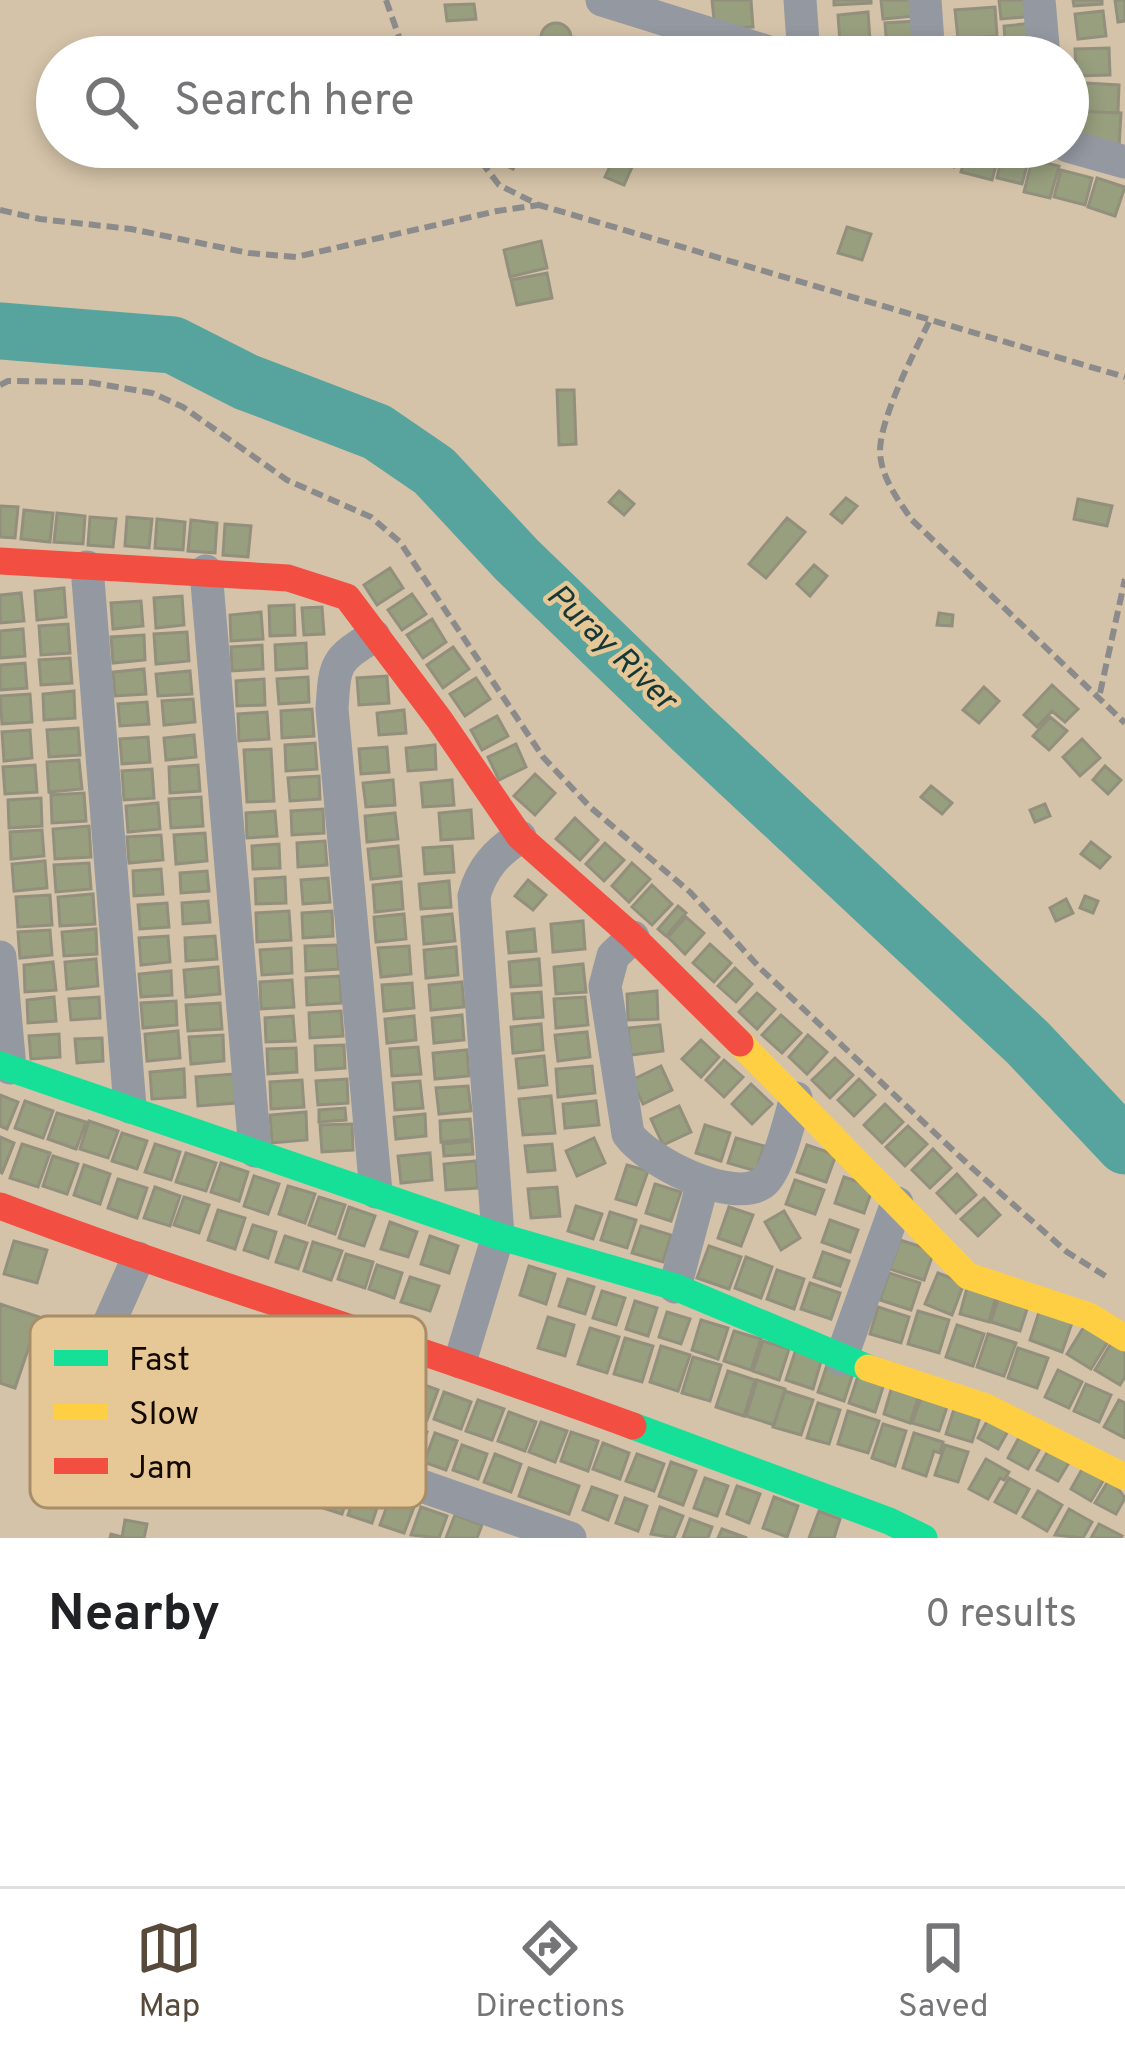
<!DOCTYPE html>
<style>
body{margin:0;font-family:Overpass,sans-serif;background:#f2f2f2;color:#202124}
.list{margin:0;padding:0;list-style:none}
h2{display:flex;justify-content:space-between;align-items:center;height:156px;margin:0;padding:0 48px;font-size:51px}
h2 small{font-size:39px;font-weight:400;color:#757577}
.icon{flex:none;width:66px;height:66px;fill:none;stroke:currentColor;stroke-width:2;stroke-linecap:round;stroke-linejoin:round}
.map{position:relative;flex:none;width:1125px;height:1538px;overflow:hidden}
.search{position:absolute;background:#fff;box-shadow:0 6px 18px #0003;left:36px;right:36px;top:36px;height:132px;display:flex;align-items:center;gap:30px;box-sizing:border-box;padding:0 42px;border-radius:66px;color:#757577;font-size:45px}
.sheet{height:348px;background:#fff}
nav{display:flex;justify-content:space-around;align-items:center;box-sizing:border-box;height:168px;border-top:3px solid #e0e0e0;background:#fff;font-size:33px;color:#757577}
nav a{display:grid;justify-items:center;gap:6px}
nav .on{color:#574a3b}
.map>svg:first-child{display:block}
.lines{fill:none;stroke-linecap:round;stroke-linejoin:round}
.river{stroke:#57a39e;stroke-width:57}
.building{fill:#989f7e;stroke:#92907d;stroke-width:3}
.path{stroke:#8b8b8b;stroke-width:6;stroke-dasharray:12 6;stroke-linecap:butt}
.street{stroke:#9398a1;stroke-width:33}
.fast{stroke:#16e098;stroke-width:27}
.slow{stroke:#ffcf43;stroke-width:27}
.jam{stroke:#f24e42;stroke-width:27}
.labels{text-anchor:middle;stroke-width:9;stroke-linejoin:round;paint-order:stroke}
.water-label{font-size:33px;font-style:italic;fill:#163738;stroke:#e6c796}
.key{fill:#e6c796;stroke:#a78e69;stroke-width:3}
.key-label{font-size:33px;fill:#140900}
</style>
<div class="map">
<svg width="1125" height="1538" viewBox="0 0 1125 1538">
<rect width="100%" height="100%" fill="#d4c3a8"/>
<g class="lines">
<!-- river -->
<path class="river" d="M0 331 173 345 246 382 377 432 434 471 517 560 691 728 1028 1043 1125 1146"/>
</g>
<!-- building -->
<path class="building" d="M712 0H751L753 27 715 29Z
M834 0H871V3L834 5Z
M881 0H914L915 16 883 19Z
M999 0H1034L1036 16 1001 19Z
M1073 0H1102V4L1074 6Z
M1115 0H1125V21L1118 22Z
M474 4 476 19 447 21 445 5Z
M995 7 997 36 958 39 955 10Z
M1103 11 1106 36 1078 39 1075 14Z
M868 12 870 40 840 43 838 15Z
M916 21 918 47 887 49 885 23Z
M1035 23 1037 51 1006 54 1004 26Z
M541 38a15 15 0 1 1 30 0a15 15 0 1 1-30 0Z
M617 39 640 45 636 57H612Z
M645 45 673 54 672 57H641Z
M872 48V57H847V49Z
M1109 48 1110 75 1076 76 1075 49Z
M993 51V57H961V54Z
M1085 83 1119 85 1118 113 1084 111Z
M1075 111 1121 113 1119 148 1073 147Z
M497 147 520 157 513 169 491 158Z
M554 147 579 152 574 166 551 158Z
M625 147H643L639 159 622 154Z
M870 147H912L907 162 869 150Z
M934 147H961L954 167 930 160Z
M968 147 1000 151 992 180 961 172Z
M1003 151 1029 158 1022 184 997 178Z
M613 160 632 167 624 185 605 177Z
M1032 160 1059 166 1050 198 1024 192Z
M1061 170 1092 178 1085 205 1054 197Z
M1097 178 1125 187 1115 216 1088 207Z
M847 227 871 234 862 260 838 253Z
M541 241 547 268 510 277 504 250Z
M547 273 552 298 517 305 511 280Z
M557 390H574L576 444 559 445Z
M619 491 634 504 624 515 609 502Z
M846 498 857 506 842 523 831 514Z
M1078 499 1112 506 1107 526 1074 519Z
M0 506 18 507 15 538 0 537Z
M24 510 53 513 50 542 21 539Z
M57 513 85 516 83 544 54 542Z
M90 517 116 519 113 547 88 545Z
M127 517 152 519 149 548 125 546Z
M787 518 805 532 766 578 749 564Z
M157 519 185 522 183 550 155 548Z
M191 520 217 523 215 553 188 551Z
M225 524 251 526 248 557 223 555Z
M814 565 827 576 810 596 797 584Z
M390 568 403 588 377 605 364 585Z
M64 588 66 617 37 620 35 591Z
M21 593 24 621 0 623V595Z
M412 594 426 614 402 630 388 610Z
M182 596 184 625 156 628 154 598Z
M141 601 143 626 113 629 111 603Z
M294 605 295 635 270 636 269 606Z
M322 607 324 634 304 635 302 608Z
M261 612 263 639 231 641 230 615Z
M939 613 953 615 952 626 937 625Z
M432 619 446 642 423 658 407 635Z
M68 624 70 653 41 655 39 626Z
M23 629 25 656 0 658V631Z
M187 632 189 661 156 664 154 634Z
M144 635 145 660 113 663 111 637Z
M306 643 307 668 276 670 275 645Z
M262 645 263 669 232 671 231 647Z
M453 647 469 669 443 688 427 665Z
M70 658 72 683 41 685 39 660Z
M25 663 27 688 0 690V665Z
M144 669 146 694 115 696 113 672Z
M190 671 192 694 158 696 156 674Z
M387 676 389 703 359 705 357 678Z
M308 677 309 702 279 704 277 679Z
M476 678 490 699 465 716 450 694Z
M264 679 265 705 237 706 236 681Z
M1052 685 1078 709 1065 722 1052 711 1037 727 1024 715Z
M984 687 999 701 979 723 963 710Z
M74 691 75 718 44 720 43 694Z
M30 694 32 722 2 724 0 696Z
M193 699 195 722 164 725 162 701Z
M147 702 149 724 120 726 118 704Z
M312 709 314 736 282 738 281 711Z
M404 710 406 733 379 735 377 713Z
M267 712 269 739 239 741 238 714Z
M497 716 508 736 482 750 471 730Z
M1050 717 1067 731 1049 750 1033 736Z
M78 728 80 755 49 757 47 730Z
M30 730 32 758 4 761 2 732Z
M194 735 196 757 166 760 164 738Z
M148 737 150 762 122 764 120 739Z
M1082 739 1100 758 1080 776 1063 757Z
M315 743 317 769 286 771 285 745Z
M516 744 526 767 499 780 488 757Z
M435 745 436 769 408 771 406 748Z
M387 747 389 772 361 774 359 749Z
M271 749 274 801 247 802 244 750Z
M79 760 82 789 49 792 47 762Z
M35 765 37 792 5 794 3 767Z
M198 765 200 791 170 793 169 767Z
M1105 766 1121 780 1108 794 1093 780Z
M152 769 154 798 124 800 122 771Z
M535 774 555 793 535 815 514 796Z
M319 776 320 799 290 801 288 778Z
M393 780 395 805 366 807 363 783Z
M452 780 454 805 423 807 421 783Z
M931 786 952 803 942 814 921 797Z
M84 793 86 821 52 823 51 795Z
M201 797 203 826 171 828 169 799Z
M41 798 42 826 9 828 8 800Z
M158 803 160 829 128 832 126 806Z
M1045 804 1050 816 1035 822 1030 810Z
M323 809 324 833 292 835 291 811Z
M471 810 473 838 441 840 439 813Z
M275 811 277 836 247 838 246 813Z
M395 813 398 839 367 842 365 816Z
M575 818 598 840 580 860 556 839Z
M89 826 91 857 55 859 53 829Z
M42 830 44 856 11 859 10 832Z
M205 833 207 861 176 864 174 835Z
M161 835 163 860 129 863 127 837Z
M325 841 327 865 298 867 297 843Z
M1091 842 1110 857 1100 868 1081 854Z
M605 843 624 860 604 881 586 864Z
M279 844 280 868 253 869 252 846Z
M398 846 401 876 371 879 368 849Z
M452 846 454 872 425 874 423 848Z
M45 861 47 888 14 891 12 864Z
M89 863 91 889 56 892 54 865Z
M632 863 650 879 629 902 612 886Z
M161 869 163 894 134 896 133 871Z
M207 871 209 891 181 893 180 873Z
M285 877 286 903 256 904 255 879Z
M328 878 330 902 303 904 301 880Z
M528 880 546 895 533 910 515 896Z
M449 881 451 907 421 909 419 884Z
M401 882 403 909 375 912 373 885Z
M652 885 672 904 652 925 632 907Z
M93 894 95 924 60 926 58 897Z
M50 895 52 925 18 927 16 897Z
M1085 896 1098 901 1093 913 1080 908Z
M1066 899 1073 913 1056 921 1050 908Z
M208 901 210 922 183 924 182 903Z
M167 903 169 927 140 929 138 905Z
M678 906 686 913 666 936 658 929Z
M289 911 291 940 257 942 256 913Z
M332 911 333 936 303 938 302 913Z
M404 914 406 939 376 942 374 917Z
M452 914 455 941 424 944 422 917Z
M686 917 704 933 685 954 668 937Z
M583 921 585 949 553 952 551 924Z
M96 929 97 954 64 956 62 932Z
M534 929 536 951 509 953 507 932Z
M50 930 52 955 20 958 18 932Z
M168 936 170 962 141 965 139 938Z
M215 936 217 959 186 961 185 938Z
M710 944 731 963 714 982 693 963Z
M337 945 339 969 306 971 305 946Z
M409 946 411 974 381 977 378 948Z
M456 947 458 975 426 978 424 950Z
M291 948 292 973 262 975 260 950Z
M96 959 98 986 67 989 65 962Z
M539 959 541 985 511 987 509 962Z
M53 962 56 990 25 992 24 965Z
M583 964 586 992 556 994 554 967Z
M218 967 220 994 186 997 184 970Z
M735 968 752 984 736 1002 718 986Z
M171 971 172 995 141 997 139 974Z
M340 976 341 1003 307 1005 306 978Z
M292 980 294 1007 261 1009 260 982Z
M462 982 464 1007 431 1010 429 985Z
M412 983 414 1008 384 1011 382 985Z
M657 991 658 1019 628 1020 627 994Z
M541 992 543 1017 514 1019 512 994Z
M757 993 775 1009 757 1029 739 1012Z
M54 997 56 1021 28 1023 27 1000Z
M99 997 100 1018 71 1020 69 999Z
M585 997 588 1025 556 1028 554 999Z
M176 1001 177 1025 143 1028 141 1003Z
M220 1003 222 1029 188 1031 186 1005Z
M341 1011 343 1036 310 1038 309 1013Z
M462 1015 464 1040 434 1043 432 1018Z
M781 1015 801 1033 782 1053 762 1035Z
M293 1016 295 1041 266 1042 265 1018Z
M414 1016 416 1040 387 1043 385 1019Z
M541 1024 543 1050 513 1053 511 1027Z
M660 1025 663 1051 631 1055 628 1028Z
M178 1031 180 1058 147 1061 145 1034Z
M587 1032 590 1057 558 1061 555 1035Z
M59 1034 60 1057 31 1059 29 1036Z
M223 1035 224 1061 191 1064 189 1037Z
M808 1035 827 1052 807 1074 789 1057Z
M102 1038 103 1061 77 1063 75 1039Z
M701 1040 719 1057 701 1077 682 1059Z
M344 1045 345 1068 316 1070 315 1046Z
M418 1047 421 1074 392 1076 390 1049Z
M296 1048 297 1072 268 1074 267 1049Z
M467 1050 469 1076 435 1079 433 1053Z
M544 1056 547 1085 519 1088 516 1059Z
M835 1058 853 1075 830 1098 812 1080Z
M724 1060 743 1077 724 1097 706 1080Z
M592 1066 595 1093 558 1097 556 1069Z
M661 1066 672 1090 643 1104 632 1080Z
M184 1069 185 1097 152 1099 150 1072Z
M234 1074 236 1103 198 1106 196 1077Z
M347 1079 348 1103 318 1105 316 1081Z
M859 1079 875 1095 854 1116 838 1100Z
M302 1080 304 1107 271 1109 270 1082Z
M420 1081 423 1108 395 1110 393 1083Z
M751 1084 772 1104 752 1124 732 1104Z
M468 1086 471 1111 439 1114 436 1088Z
M0 1095 18 1102 7 1129 0 1126Z
M551 1096 555 1133 523 1135 519 1099Z
M25 1101 53 1111 43 1138 15 1128Z
M596 1101 599 1125 565 1128 563 1104Z
M885 1104 903 1122 882 1143 864 1125Z
M679 1106 691 1132 663 1145 651 1119Z
M345 1108 346 1120 319 1122V1110Z
M306 1112 307 1140 272 1143 270 1115Z
M57 1113 86 1122 76 1149 48 1139Z
M425 1114 426 1136 396 1139 394 1117Z
M470 1119 472 1139 441 1142 440 1121Z
M89 1121 118 1131 108 1158 80 1149Z
M352 1124 353 1150 322 1152 320 1125Z
M705 1125 730 1133 721 1161 696 1153Z
M908 1126 927 1144 905 1166 886 1147Z
M122 1133 147 1141 137 1169 112 1161Z
M0 1137 14 1143 2 1173 0 1172Z
M594 1138 605 1163 577 1176 566 1151Z
M736 1138 764 1146 756 1171 728 1163Z
M472 1141 473 1154 444 1156 443 1144Z
M22 1144 50 1153 38 1187 10 1178Z
M155 1144 180 1152 171 1180 145 1172Z
M552 1144 555 1170 528 1172 525 1146Z
M807 1145 836 1155 826 1182 797 1172Z
M933 1149 951 1168 930 1188 912 1170Z
M186 1153 216 1163 206 1191 176 1182Z
M430 1153 432 1180 401 1183 398 1156Z
M53 1156 78 1164 67 1194 43 1186Z
M476 1161 478 1188 446 1190 444 1164Z
M221 1163 248 1172 239 1201 211 1192Z
M84 1165 110 1174 100 1204 74 1195Z
M627 1165 648 1171 636 1205 616 1199Z
M957 1174 976 1195 956 1213 937 1193Z
M254 1176 279 1184 268 1214 244 1206Z
M844 1177 873 1187 864 1213 835 1203Z
M118 1179 147 1188 137 1218 108 1208Z
M795 1180 824 1190 815 1214 786 1204Z
M655 1184 681 1192 671 1221 646 1213Z
M288 1186 315 1194 305 1223 279 1214Z
M155 1187 180 1196 170 1226 144 1218Z
M557 1187 560 1216 531 1218 528 1189Z
M184 1197 209 1205 199 1233 174 1225Z
M319 1197 345 1205 335 1234 309 1225Z
M984 1198 1000 1215 978 1236 961 1219Z
M576 1206 602 1214 593 1239 568 1231Z
M349 1207 375 1216 364 1246 339 1238Z
M729 1207 753 1215 741 1246 718 1238Z
M218 1210 245 1218 235 1249 208 1240Z
M784 1211 800 1238 781 1250 765 1222Z
M610 1212 636 1220 627 1248 601 1240Z
M830 1220 858 1230 850 1252 822 1242Z
M390 1222 417 1232 408 1257 381 1249Z
M253 1225 276 1232 268 1258 244 1250Z
M641 1226 671 1235 663 1262 632 1253Z
M285 1236 307 1243 298 1269 276 1262Z
M430 1236 458 1246 449 1273 421 1264Z
M900 1240 934 1251 924 1280 890 1269Z
M14 1241 47 1250 37 1283 4 1274Z
M313 1242 342 1251 331 1280 304 1271Z
M709 1246 741 1257 729 1289 697 1278Z
M823 1252 849 1261 840 1286 814 1277Z
M346 1254 373 1262 365 1288 338 1279Z
M746 1257 772 1267 761 1298 735 1288Z
M377 1265 402 1273 394 1298 369 1289Z
M529 1266 555 1274 546 1304 520 1295Z
M777 1270 804 1279 794 1309 767 1299Z
M889 1273 920 1283 911 1310 880 1300Z
M938 1273 964 1283 952 1315 925 1304Z
M410 1277 439 1286 430 1311 401 1302Z
M568 1279 594 1287 585 1314 559 1306Z
M810 1283 840 1293 831 1319 801 1309Z
M968 1284 997 1292 989 1322 960 1314Z
M602 1291 625 1298 616 1325 593 1318Z
M1000 1293 1029 1303 1020 1331 991 1322Z
M635 1301 657 1308 648 1336 626 1329Z
M0 1304 39 1317 15 1388 0 1383Z
M878 1307 909 1317 901 1343 870 1334Z
M1040 1309 1073 1320 1062 1352 1030 1340Z
M918 1311 949 1320 939 1353 908 1344Z
M667 1312 690 1319 681 1344 659 1337Z
M548 1317 574 1325 565 1356 538 1348Z
M701 1320 728 1328 718 1359 692 1350Z
M957 1325 984 1334 973 1366 946 1357Z
M1085 1325 1109 1340 1091 1369 1067 1354Z
M590 1328 619 1337 607 1373 578 1364Z
M734 1331 761 1339 751 1370 724 1361Z
M988 1334 1016 1343 1004 1376 977 1367Z
M625 1338 653 1346 642 1382 614 1374Z
M1113 1340 1125 1348V1377L1120 1385 1095 1370Z
M763 1341 789 1349 779 1380 753 1371Z
M661 1346 690 1355 678 1391 650 1382Z
M1018 1348 1048 1358 1037 1388 1008 1378Z
M796 1349 822 1358 813 1389 786 1380Z
M693 1357 721 1365 710 1401 682 1393Z
M828 1362 854 1370 844 1401 818 1392Z
M1058 1370 1082 1382 1069 1408 1045 1397Z
M728 1371 755 1380 744 1416 716 1407Z
M859 1373 885 1381 875 1412 849 1403Z
M411 1380 438 1390 427 1420 400 1410Z
M757 1380 785 1389 774 1425 746 1416Z
M893 1383 920 1392 910 1423 884 1414Z
M1086 1384 1111 1395 1099 1422 1074 1411Z
M785 1391 813 1400 801 1435 773 1427Z
M444 1392 471 1402 461 1429 434 1419Z
M923 1393 949 1401 939 1431 912 1423Z
M478 1400 504 1409 492 1440 466 1431Z
M1119 1400 1125 1403V1438L1104 1427Z
M818 1403 840 1410 829 1444 807 1438Z
M956 1403 982 1411 972 1442 946 1434Z
M848 1411 879 1421 868 1453 838 1444Z
M509 1412 536 1422 525 1451 498 1441Z
M992 1412 1012 1424 998 1449 978 1438Z
M541 1422 567 1431 555 1462 529 1452Z
M401 1423 427 1432 417 1459 392 1449Z
M883 1424 906 1431 895 1466 872 1458Z
M571 1432 598 1441 588 1471 561 1461Z
M1022 1432 1043 1443 1028 1469 1008 1458Z
M435 1433 457 1441 446 1470 424 1462Z
M914 1433 943 1442 940 1453 934 1451 926 1476 903 1468Z
M603 1443 629 1453 620 1479 593 1469Z
M1052 1444 1073 1456 1058 1481 1037 1470Z
M462 1445 487 1454 478 1479 453 1470Z
M945 1445 968 1452 958 1482 935 1475Z
M495 1454 521 1464 511 1492 484 1482Z
M637 1454 664 1464 654 1491 626 1481Z
M986 1459 1009 1472 1004 1480 1000 1478 988 1499 969 1489Z
M671 1462 696 1471 683 1505 659 1496Z
M1085 1464 1106 1476 1091 1501 1071 1489Z
M529 1468 579 1486 569 1514 519 1496Z
M324 1476 352 1485 342 1514 314 1505Z
M705 1478 728 1486 717 1516 694 1508Z
M1009 1478 1029 1489 1016 1513 995 1502Z
M1110 1478 1125 1498 1116 1514 1095 1503Z
M737 1486 760 1494 749 1523 727 1514Z
M358 1487 381 1496 372 1523 348 1515Z
M592 1487 617 1496 608 1520 583 1510Z
M1038 1491 1062 1505 1047 1531 1023 1517Z
M774 1497 798 1506 787 1537 763 1528Z
M390 1498 414 1507 404 1533 380 1525Z
M625 1498 647 1506 638 1531 616 1523Z
M421 1507 447 1516 439 1538 411 1535Z
M660 1507 683 1516 674 1538 651 1534Z
M1069 1509 1092 1522 1083 1538 1055 1535Z
M819 1511 840 1519 834 1538H809Z
M455 1515 482 1525 477 1538H446Z
M690 1519 712 1527 708 1538H683Z
M125 1520 147 1524 144 1538H110L111 1534 122 1537Z
M1099 1524 1122 1536 1121 1538H1091Z
M722 1529 747 1538H718Z"/>
<g class="lines">
<!-- path -->
<path class="path" d="M386 0 406 57
M470 147 499 185 539 205 1125 377
M0 210 40 219 131 229 249 253 296 257 497 211 539 205
M929 322C914 353 881 416 880 450 880 476 898 500 912 520L1125 723
M0 385 8 381 88 382 152 393 183 407 287 480 371 517 400 542 543 757 590 807 690 892 761 969 971 1167 1067 1252 1107 1277
M1100 693 1125 579"/>
<!-- street -->
<path class="street" d="M602 0 785 57
M800 0 804 57
M925 0 929 57
M1039 0 1044 57
M1068 146 1125 162
M87 567 130 1107
M206 571 255 1151
M374 636C334 661 335 663 332 709L376 1192
M633 937 613 956 605 986 628 1134C648 1162 730 1203 761 1184 778 1174 790 1117 796 1098
M0 957 10 1068
M675 1287 703 1182
M841 1359 897 1203
M460 1362 498 1236 474 896C482 868 496 853 520 837
M188 1404 570 1538
M54 1447 138 1258"/>
<!-- fast -->
<path class="fast" d="M0 1065 498 1236 675 1287 868 1368
M633 1426 889 1521 924 1538"/>
<!-- slow -->
<path class="slow" d="M740 1043 968 1276 1089 1316 1125 1338
M868 1368 986 1407 1125 1477"/>
<!-- jam -->
<path class="jam" d="M0 561 288 578 347 597 439 719 520 837 633 937 740 1043
M0 1206C209 1285 423 1348 633 1426"/>
</g>
<g class="labels">
<!-- water labels -->
<g class="water-label">
<text transform="translate(613 646) rotate(44)" y="12">Puray River</text>
</g>
</g>
<!-- legend -->
<rect x="30" y="1316" width="396" height="192" rx="18" class="key"/>
<rect x="54" y="1350" width="54" height="16" fill="#16e098"/>
<rect x="54" y="1404" width="54" height="16" fill="#ffcf43"/>
<rect x="54" y="1458" width="54" height="16" fill="#f24e42"/>
<g class="key-label">
<text x="129" y="1370">Fast</text>
<text x="129" y="1424">Slow</text>
<text x="129" y="1478">Jam</text>
</g>
</svg>
<div class="search"><svg class="icon" aria-label="search" viewBox="0 0 24 24"><circle cx="10" cy="10" r="6"/><path d="M15 15l6 6"/></svg>Search here</div>
</div>
<section class="sheet">
<h2>Nearby<small>0 results</small></h2>
<ul class="list">
</ul>
</section>
<nav>
<a class="on"><svg class="icon" aria-label="map" viewBox="0 0 24 24"><path d="M3 6l6-2 6 2 6-2v14l-6 2-6-2-6 2zM9 4v14M15 6v14"/></svg>Map</a>
<a><svg class="icon" aria-label="directions" viewBox="0 0 24 24"><path d="M12 3l9 9-9 9-9-9zM9 14v-3h6M13 9l2 2-2 2"/></svg>Directions</a>
<a><svg class="icon" aria-label="saved" viewBox="0 0 24 24"><path d="M7 4h10v16l-5-4-5 4z"/></svg>Saved</a>
</nav>
